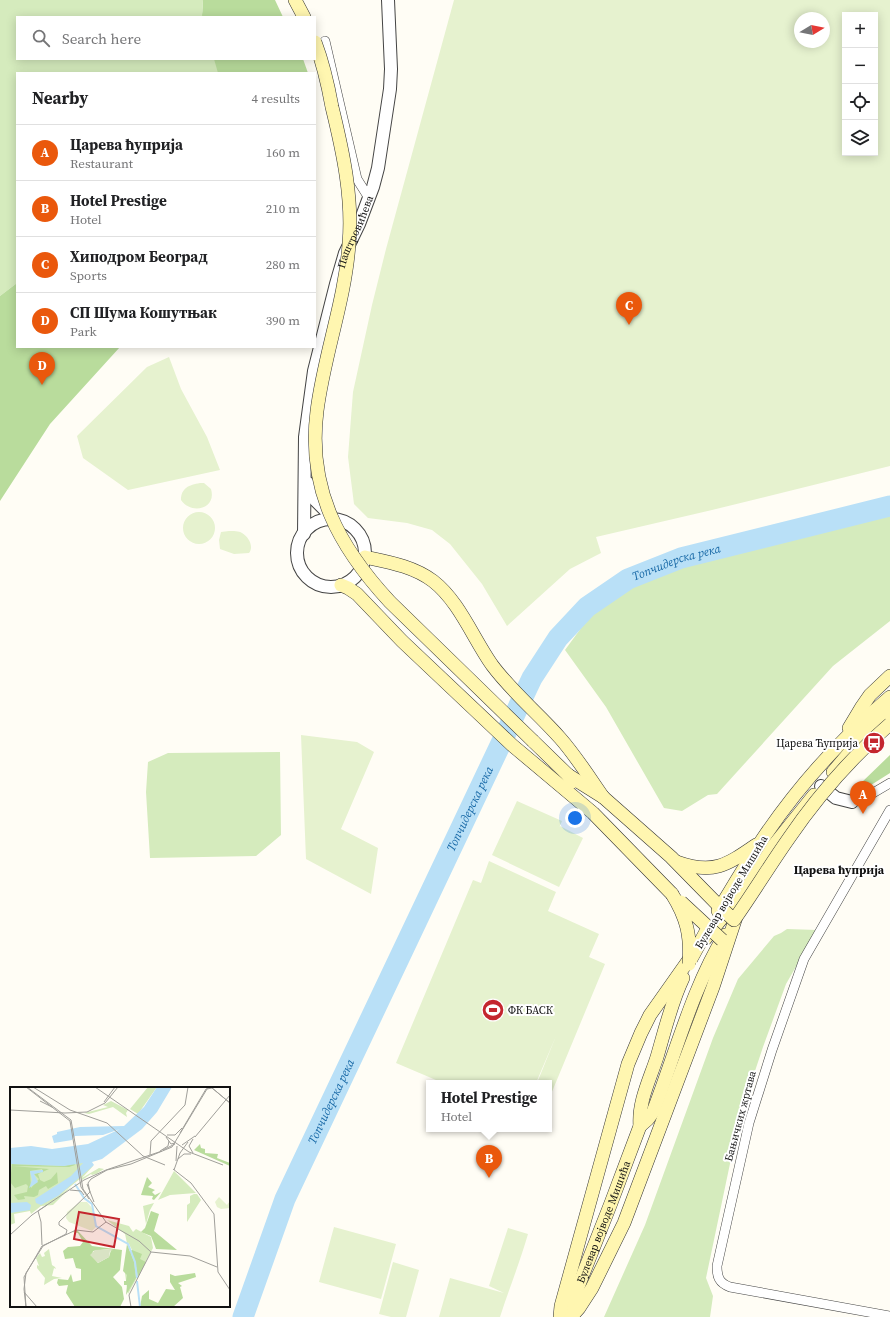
<!DOCTYPE html>
<meta charset="utf-8">
<style>
body{margin:0;font-family:"Source Serif 4",serif;background:#f6f6f6;color:#202124}
.controls{position:absolute;right:12px;top:12px;display:grid;overflow:hidden;border-radius:0px;box-shadow:0 2px 10px #0003}
.controls button{width:36px;height:36px;display:grid;place-items:center;padding:0;border:0;border-bottom:1px solid #e0e0e0;background:#fff;color:#202124;font:20px sans-serif}
.compass{position:absolute;left:794px;top:12px;width:36px;height:36px;border-radius:50%;background:#fff;box-shadow:0 2px 10px #0003;rotate:80deg}
.you{position:absolute;left:575px;top:818px;width:14px;height:14px;margin:-10px;border:3px solid #fff;border-radius:50%;background:#1a73e8;box-shadow:0 0 0 6px #1a73e833}
.badge{display:grid;place-items:center;width:26px;height:26px;border-radius:50%;background:#ea580c;color:#fff;font-size:13px;font-weight:700}
.pin{position:absolute;translate:-50% -33px;filter:drop-shadow(0 1px 2px #0008)}
.pin::after{content:'';position:absolute;top:21px;width:14px;height:12px;background:inherit;clip-path:polygon(0 0,100% 0,50% 100%)}
.popup{position:absolute;left:426px;top:1080px;width:126px;height:52px;box-sizing:border-box;display:grid;place-content:center;border-radius:0px;background:#fff;filter:drop-shadow(0 1px 3px #0005);font-size:13px;white-space:nowrap;color:#757577}
.popup b{font-size:15px;color:#202124}
.popup::after{content:'';position:absolute;left:50%;top:100%;margin-left:-8px;border:8px solid transparent;border-top-color:#fff}
.list{margin:0;padding:0;list-style:none}
h2{display:flex;justify-content:space-between;align-items:center;height:52px;margin:0;padding:0 16px;font-size:17px}
h2 small{font-size:13px;font-weight:400;color:#757577}
.list li{display:grid;grid-template-columns:26px 1fr auto;gap:12px;align-items:center;box-sizing:border-box;height:56px;padding:0 16px;border-top:1px solid #e0e0e0}
.list b{display:block;font-size:15px;white-space:nowrap}
.list p{margin:0;font-size:13px;white-space:nowrap;color:#757577}
.list em{font-size:13px;font-style:normal;color:#757577}
.icon{flex:none;width:22px;height:22px;fill:none;stroke:currentColor;stroke-width:2;stroke-linecap:round;stroke-linejoin:round}
.map{position:relative;flex:none;width:890px;height:1317px;overflow:hidden}
.search{position:absolute;background:#fff;box-shadow:0 2px 10px #0003;left:16px;top:16px;width:300px;height:44px;display:flex;align-items:center;gap:10px;box-sizing:border-box;padding:0 14px;border-radius:0px;color:#757577;font-size:15px}
.panel{position:absolute;background:#fff;box-shadow:0 2px 10px #0003;left:16px;top:72px;width:300px;height:276px;border-radius:0px}
.map>svg:first-child{display:block}
.green{fill:#d5ebbd}
.forest{fill:#b9dc9c}
.pitch{fill:#e6f2cf;fill-rule:evenodd}
.lines{fill:none;stroke-linecap:round;stroke-linejoin:round}
.river{stroke:#b9e0f7;stroke-width:21}
.minor-casing{stroke:#444;stroke-width:10}
.tertiary-casing{stroke:#444;stroke-width:14}
.secondary-casing{stroke:#333;stroke-width:14}
.minor{stroke:#fff;stroke-width:9}
.tertiary{stroke:#fff;stroke-width:12}
.secondary{stroke:#fff6b0;stroke-width:13}
.secondary-bridge-casing{stroke:#333;stroke-width:14;stroke-linecap:butt}
.secondary-bridge{stroke:#fff6b0;stroke-width:13}
.labels{text-anchor:middle;stroke-width:4;stroke-linejoin:round;paint-order:stroke}
.street-label{font-size:11px;fill:#111;stroke:#fff}
.poi-label{font-size:11px;fill:#111;stroke:#fff;text-anchor:end}
.water-label{font-size:12px;font-style:italic;fill:#1768a6;stroke:#fff}
.neighbourhood-label{font-size:12px;font-weight:bold;fill:#111;stroke:#fff}
.inset-river{fill:none;stroke:#b9e0f7;stroke-width:2}
.inset-road{fill:none;stroke:#a09f9a;stroke-width:1}
.view{fill:#c4262e;fill-opacity:0.15;stroke:#c4262e;stroke-width:2}
.inset-edge{fill:none;stroke:#111;stroke-width:2}
</style>
<div class="map">
<svg width="890" height="1317" viewBox="0 0 890 1317">
<rect width="100%" height="100%" fill="#fffdf5"/>
<!-- green -->
<path class="green" d="M0 0H203L202 12 204 17H17V59H220L225 73H17V283L0 296Z
M890 513V621L833 666 717 794 708 795 682 811 664 808 606 707 565 650 606 594 724 553Z
M280 752 281 835 256 856 150 858 146 792 148 762 168 753Z
M787 929 817 930 786 984 763 1047 740 1116 706 1278 713 1296 710 1317H604L645 1225 713 1038 738 979 774 936 781 933Z"/>
<!-- forest -->
<path class="forest" d="M203 0H275L283 17H202Z
M214 59H303L308 73H218Z
M17 283V347H120L50 424 0 501V296Z
M890 755V773L871 785 862 786 861 783Z"/>
<!-- pitch -->
<path class="pitch" d="M454 0H890V466L712 510 596 537 601 553 570 569 507 626 482 584 450 544 432 530 407 523 368 518 354 504 348 457 353 392 372 305 386 249ZM845 15H875V153H845ZM800 18H824V42H800Z
M169 357 181 389 207 437 220 470 128 490 83 458 77 436 147 367Z
M200 483H204L211 489C217 509 191 515 181 500 181 488 189 485 200 483Z
M183 528a16 16 0 1 1 32 0a16 16 0 1 1-32 0Z
M229 531C233 531 239 531 242 533 249 537 254 547 249 553L234 554 220 549 219 540 221 532Z
M301 735 357 742 374 752 341 829 378 848 371 894 306 859Z
M517 801 562 821 559 828 560 826 583 838 559 887 492 855Z
M489 861 556 892 548 911 599 934 589 957 605 964 549 1099V1083H537L556 1036 536 1083H443L396 1063 473 880 481 883Z
M334 1227 396 1244 381 1299 319 1282Z
M508 1228 528 1234C520 1262 509 1289 500 1317H439L450 1278 504 1293 489 1286Z
M393 1262 419 1270 406 1317H391L379 1314Z"/>
<g class="lines">
<!-- river -->
<path class="river" id="s1" d="M243 1317 285 1199 532 678 558 638 587 607 628 579 681 558 890 506"/>
<!-- minor casing -->
<g class="minor-casing">
<path id="minor" d="M325 41 357 179 369 198
M852 802 868 796 890 783
M890 810 804 959 772 1050 749 1123 717 1266C717 1277 719 1283 730 1287L890 1316"/>
</g>
<!-- tertiary casing -->
<g class="tertiary-casing">
<g id="tertiary">
<path d="M308 483 315 500 331 516"/>
<circle cx="331" cy="553" r="34"/>
<path id="s2" d="M304 534 305 437 314 371 336 284 345 253 359 224 373 187 378 168 390 89 391 69 388 0"/>
<path d="M821 786 836 798 852 802"/>
</g>
</g>
<!-- secondary casing -->
<g class="secondary-casing">
<g id="secondary">
<path d="M295 0 304 17"/>
<path d="M365 557C388 562 413 566 433 581 459 601 473 638 492 665 512 692 538 713 560 738 576 756 589 777 603 797"/>
<path d="M341 585 348 588 357 594 402 641 512 745 593 813 672 894"/>
<path d="M849 728 861 708 870 695 890 676"/>
<path d="M533 741 568 775 572 782"/>
<path d="M833 772 856 745 890 711"/>
<path d="M568 775 603 797 671 857 720 907"/>
<path d="M677 862C713 875 727 865 756 845"/>
<path d="M718 911C734 885 749 859 766 834 801 783 843 737 890 697"/>
<path d="M705 939 751 882 774 845 814 795"/>
<path d="M640 1126 648 1119 653 1112C675 1055 693 986 725 935"/>
<path id="s3" d="M567 1315 611 1203 640 1126C638 1102 650 1079 657 1057 665 1030 671 1003 683 978"/>
<path d="M560 1317 561 1306 628 1064 641 1033 650 1015 693 954"/>
<path d="M571 1317 579 1308 592 1288 624 1223 713 987 738 911"/>
</g>
</g>
<!-- minor -->
<use href="#minor" class="minor"/>
<!-- tertiary -->
<use href="#tertiary" class="tertiary"/>
<!-- secondary -->
<use href="#secondary" class="secondary"/>
<!-- secondary-bridge casing -->
<g class="secondary-bridge-casing">
<path id="secondary-bridge" d="M315 42C323 63 328 85 332 107 343 152 353 198 349 244 345 301 324 355 317 411 307 489 339 547 390 602L533 741
M672 894C687 918 691 936 689 964
M681 902 722 940
M720 907 734 920C753 893 770 865 789 838 817 797 852 757 890 724
M691 959 708 928"/>
</g>
<!-- secondary-bridge -->
<use href="#secondary-bridge" class="secondary-bridge"/>
</g>
<!-- icons -->
<defs>
<g id="bus-disc" transform="scale(1.15)"><circle r="9.5" fill="#c4262e" stroke="#fff"/><path d="M-5-6H5V4H4V6H2V4H-2V6H-4V4H-5ZM-3.5-4V0h7V-4ZM-3.5 1.2v1.5H-2V1.2ZM2 1.2v1.5H3.5V1.2Z" fill="#fff"/></g>
<g id="stadium-disc" transform="scale(1.15)"><circle r="9.5" fill="#c4262e" stroke="#fff"/><path d="M0-5a6.5 5 0 1 0 0 10a6.5 5 0 1 0 0-10ZM-3.5-1.8h7v3.6h-7Z" fill="#fff"/></g>
</defs>
<g fill-rule="evenodd">
<use href="#bus-disc" x="874" y="743"/>
<use href="#stadium-disc" x="493" y="1010"/>
</g>
<g class="labels">
<!-- street labels -->
<g class="street-label">
<text dy="4" stroke="none"><textPath href="#s2" startOffset="309">Паштровићева</textPath></text>
<text transform="translate(731 892) rotate(-59)" y="4">Булевар војводе Мишића</text>
<text transform="translate(740 1116) rotate(-75)" y="4">Бањичких жртава</text>
<text dy="4" stroke="none"><textPath href="#s3" startOffset="100">Булевар војводе Мишића</textPath></text>
</g>
<!-- poi labels -->
<g class="poi-label">
<text x="858" y="747">Царева Ћуприја</text>
<text x="508" y="1014" text-anchor="start">ФК БАСК</text>
</g>
<!-- water labels -->
<g class="water-label">
<text dy="4" stroke="none"><textPath href="#s1" startOffset="893">Топчидерска река</textPath></text>
<text dy="4" stroke="none"><textPath href="#s1" startOffset="557">Топчидерска река</textPath></text>
<text dy="4" stroke="none"><textPath href="#s1" startOffset="233">Топчидерска река</textPath></text>
</g>
<!-- neighbourhood labels -->
<g class="neighbourhood-label">
<text x="839" y="874">Царева ћуприја</text>
</g>
</g>
<!-- overview -->
<g transform="translate(10 1087)">
<rect width="220" height="220" fill="#fffdf5"/>
<path d="M138 0H147L128 27 120 22ZM101 14 118 23 116 26 117 30 103 20 79 27 74 26 98 20 93 18ZM75 74 83 79 72 91 89 81 94 82 86 87 114 78H115L82 88 81 87 72 93 71 91 51 107 61 100 43 118 31 119 21 127 20 124 4 127 5 136 0 138V76ZM164 84 186 106 160 108 148 113ZM184 107H187L191 113 177 135V118L180 116V109ZM144 116 140 123 136 137 133 119ZM97 133 119 139 123 145 126 142 141 150 143 161 118 207 114 180 119 165 122 163 118 155 120 164 118 161 115 147ZM39 162 42 178 45 180 46 182 44 181 42 189 52 191 44 192 34 198 35 191 27 181V178L29 179 26 171 30 166 32 170 35 169 34 166Z" fill="#d5ebbd"/>
<path d="M190 57 191 61 195 62V66L208 67 207 71 220 76V79L184 63ZM64 76 65 78 59 80 3 79 39 82 28 87 30 93 34 95 41 92 47 85 48 96 38 102 36 99 29 103 28 108 24 110 14 109 15 112 8 113 4 108 17 105 18 99 16 97 5 101 0 95 2 77 54 79ZM32 82 33 85 24 87 29 92 21 101 20 84ZM137 90 142 96 138 100 145 103 142 105 145 108 151 105 144 113 142 112 143 109 131 108ZM141 124 149 127 144 144 167 163 146 162 141 149 131 145 135 141ZM67 143 82 159 112 163 110 183 103 190 112 200 114 212 110 220H65L56 206 58 198 49 199 47 196 48 192 58 193 61 187 63 195 71 193V182L66 181 63 171 55 172 53 164 58 160 70 159 73 155 68 146 62 145ZM98 162 101 163 99 170 88 176 82 169 83 164ZM117 157 124 175 126 191 116 208 117 198H114V194H116L117 188 113 184ZM122 163 132 167 130 172 136 175 128 190 125 174 120 165ZM185 186 186 190 168 196 172 199 170 200 173 211 163 220H130L132 209 139 203V212L148 216 156 202 165 203 160 195V187L165 189Z" fill="#b9dc9c" fill-rule="evenodd"/>
<path d="M101 162 103 163 100 164 99 170 88 176 80 168 85 163Z" fill="#d9e3c4"/>
<path d="M209 110 217 118 220 114V121L211 122 207 120 205 115ZM70 115H77L82 121 86 140 82 144 59 135 56 131 57 125Z" fill="#e6f2cf"/>
<path d="M147 0H162L147 25 132 42 92 72 82 75 84 78 48 109 31 118 26 116 25 112 61 89 73 76 54 79 0 77V61L21 59 42 62 78 57 110 42 93 48 65 49 62 53 44 56 42 49 47 47V45L70 40 114 39 134 20ZM33 83V85L24 87 28 95 19 101 22 93 20 84ZM17 115 21 118 20 123 0 126V116Z" fill="#b9e0f7"/>
<path class="inset-river" d="M65 97 74 111 82 117 86 139 118 157 125 175 127 191M127 194 130 220"/>
<path class="inset-road" d="M16 0 60 34 71 100 79 112M17 0 61 33 73 102 96 135 129 154 141 165 180 169 207 180M23 0 60 23 97 36 133 69 155 78M85 0 179 65 213 78M201 0 220 16M30 14 42 20M94 15 105 0M0 23 55 26 77 25 95 16 108 0M170 46 196 2 201 0M157 48H165L172 41M156 50 161 57 165 56M185 50 220 8M172 58 185 49M153 63 165 57M150 64 158 59 159 54M183 66 179 59 183 52M140 68 141 54 175 18 178 0M168 72 174 67H181M166 74 167 59M163 82 181 96 204 127 208 185 220 203M164 83 170 66 178 55M77 97 84 115M60 103 71 104 74 108M0 148 22 128 74 93 96 83 152 64M32 158 31 135 28 124 37 118M14 205 27 220M16 220 14 190 32 159 66 143 83 145 96 135M16 220 14 202 16 186 33 159 56 147 57 143 49 138V135L80 105 78 96 81 92 97 83 121 77 162 60 197 2 202 1 220 16M121 220 119 208 141 165"/>
<path class="view" d="M69 125 109 132 104 160 64 152Z"/>
<rect width="220" height="220" class="inset-edge"/>
</g>
</svg>
<div class="controls">
<button>+</button>
<button>−</button>
<button><svg class="icon" aria-label="locate" viewBox="0 0 24 24"><circle cx="12" cy="12" r="6"/><path d="M12 2v4M12 18v4M2 12h4M18 12h4"/></svg></button>
<button><svg class="icon" aria-label="layers" viewBox="0 0 24 24"><path d="M12 4l9 5-9 5-9-5zM3 14l9 5 9-5"/></svg></button>
</div>
<svg class="compass" viewBox="-18 -18 36 36"><path d="M0-13l5 13h-10z" fill="#e53935"/><path d="M0 13l5-13h-10z" fill="#757577"/></svg>
<div class="you"></div>
<div class="pin badge" style="left:863px;top:814px">A</div>
<div class="pin badge" style="left:489px;top:1178px">B</div>
<div class="popup"><b>Hotel Prestige</b>Hotel</div>
<div class="pin badge" style="left:629px;top:325px">C</div>
<div class="pin badge" style="left:42px;top:385px">D</div>
<div class="search"><svg class="icon" aria-label="search" viewBox="0 0 24 24"><circle cx="10" cy="10" r="6"/><path d="M15 15l6 6"/></svg>Search here</div>
<section class="panel">
<h2>Nearby<small>4 results</small></h2>
<ul class="list">
<li><span class="badge">A</span><div><b>Царева ћуприја</b><p>Restaurant</p></div><em>160 m</em></li>
<li><span class="badge">B</span><div><b>Hotel Prestige</b><p>Hotel</p></div><em>210 m</em></li>
<li><span class="badge">C</span><div><b>Хиподром Београд</b><p>Sports</p></div><em>280 m</em></li>
<li><span class="badge">D</span><div><b>СП Шума Кошутњак</b><p>Park</p></div><em>390 m</em></li>
</ul>
</section>
</div>
